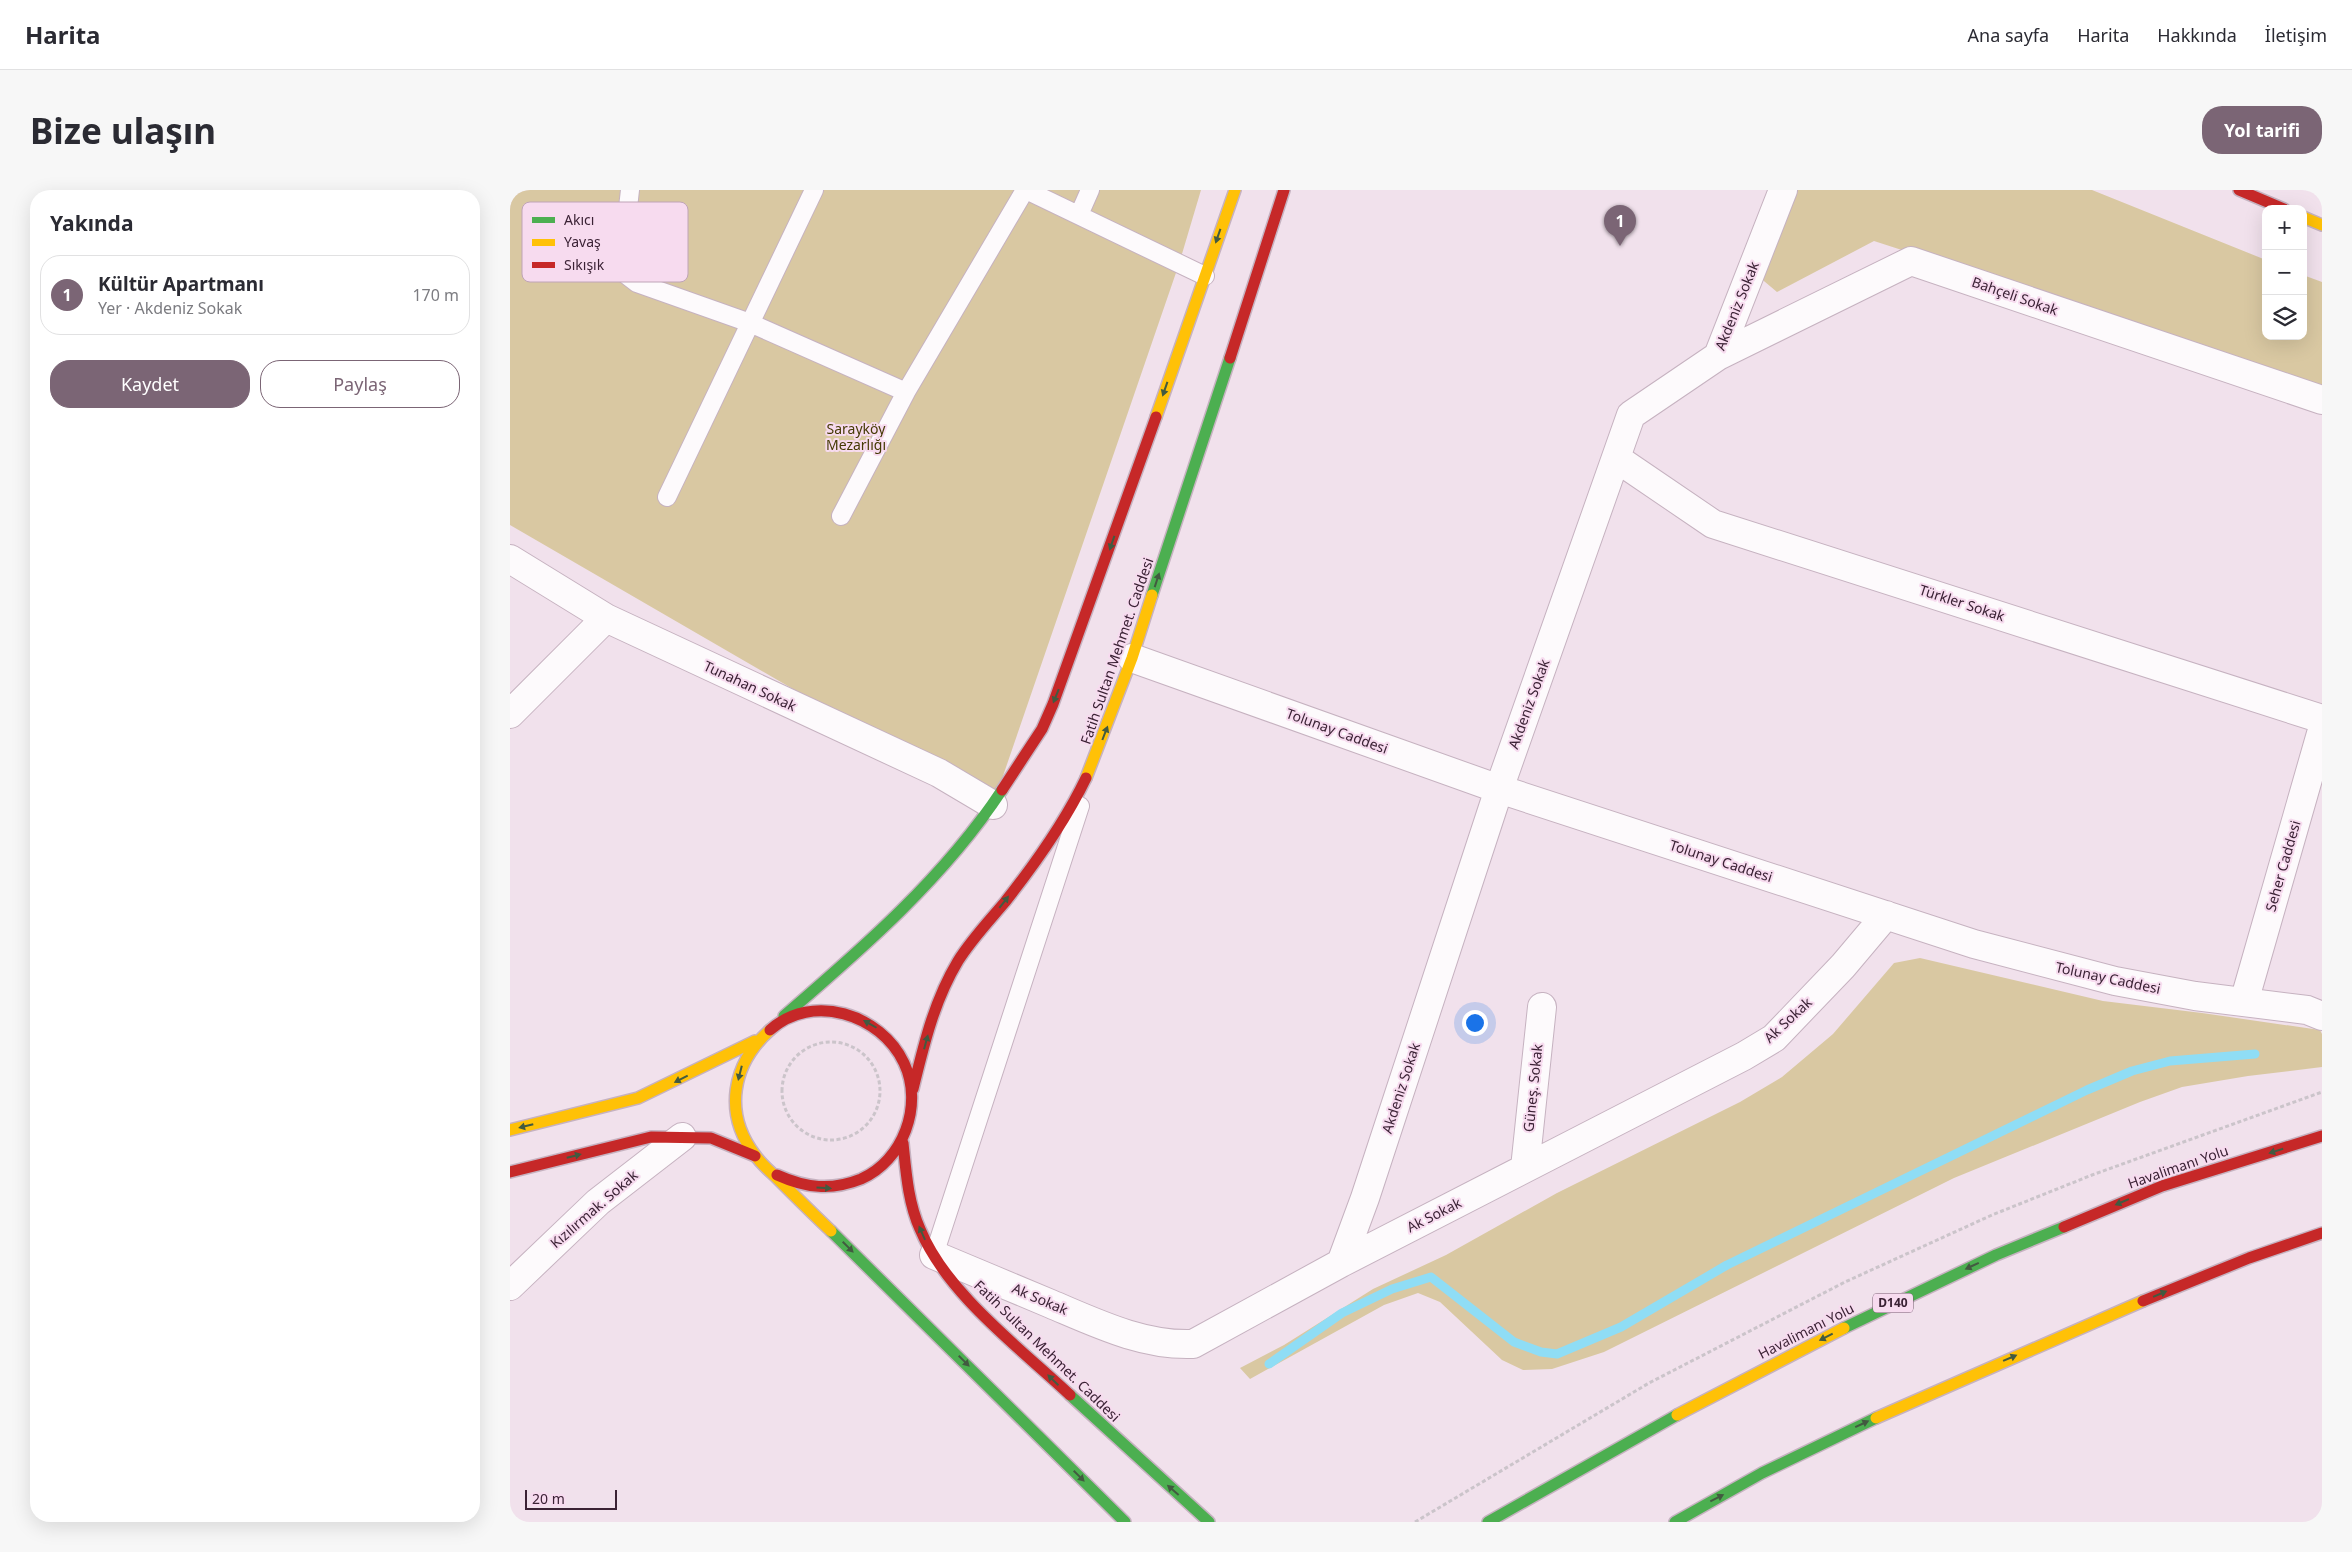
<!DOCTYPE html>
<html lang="tr">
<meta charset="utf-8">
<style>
body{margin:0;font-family:"Noto Sans",sans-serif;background:#f7f7f7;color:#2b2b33}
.controls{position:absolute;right:15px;top:15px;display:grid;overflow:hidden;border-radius:10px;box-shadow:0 5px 20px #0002}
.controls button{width:45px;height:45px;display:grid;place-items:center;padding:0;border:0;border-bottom:1px solid #e1e1e2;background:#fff;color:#2b2b33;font:25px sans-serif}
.scale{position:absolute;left:15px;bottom:12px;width:92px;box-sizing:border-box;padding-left:5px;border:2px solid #3b2235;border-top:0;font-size:14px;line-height:18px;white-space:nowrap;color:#3b2235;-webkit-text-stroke:4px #f7dbef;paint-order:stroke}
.you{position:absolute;left:964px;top:832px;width:18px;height:18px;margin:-12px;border:4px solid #fff;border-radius:50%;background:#1a73e8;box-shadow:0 0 0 8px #1a73e833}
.badge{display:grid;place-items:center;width:32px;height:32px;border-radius:50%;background:#7b6575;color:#fff;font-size:16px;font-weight:700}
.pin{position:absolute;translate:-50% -41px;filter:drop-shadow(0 1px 2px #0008)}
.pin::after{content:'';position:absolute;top:26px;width:18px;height:15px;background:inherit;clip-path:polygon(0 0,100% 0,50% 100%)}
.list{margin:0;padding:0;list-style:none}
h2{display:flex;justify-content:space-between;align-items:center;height:65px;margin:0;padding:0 20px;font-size:21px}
h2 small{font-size:16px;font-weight:400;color:#7c7c81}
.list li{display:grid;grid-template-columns:32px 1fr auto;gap:15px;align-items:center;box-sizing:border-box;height:80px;margin:0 10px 10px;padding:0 10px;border:1px solid #e1e1e2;border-radius:20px}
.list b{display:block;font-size:19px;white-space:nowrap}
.list p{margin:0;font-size:16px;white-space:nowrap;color:#7c7c81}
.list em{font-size:16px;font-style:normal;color:#7c7c81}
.actions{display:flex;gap:10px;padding:15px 20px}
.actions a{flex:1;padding:11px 0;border:1px solid #7b6575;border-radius:20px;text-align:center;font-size:18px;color:#7b6575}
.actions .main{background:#7b6575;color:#fff}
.icon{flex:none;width:28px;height:28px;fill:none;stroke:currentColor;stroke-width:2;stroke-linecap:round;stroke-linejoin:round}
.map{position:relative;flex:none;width:1812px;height:1332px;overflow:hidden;border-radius:20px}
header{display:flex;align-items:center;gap:30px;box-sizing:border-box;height:70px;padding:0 25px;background:#fff;border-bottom:1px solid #e1e1e2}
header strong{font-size:24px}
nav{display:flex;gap:28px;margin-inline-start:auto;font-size:18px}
.intro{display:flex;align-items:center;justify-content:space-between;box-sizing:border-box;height:120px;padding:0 30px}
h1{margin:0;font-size:35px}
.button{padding:12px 22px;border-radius:20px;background:#7b6575;color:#fff;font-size:18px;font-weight:700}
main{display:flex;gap:30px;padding:0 30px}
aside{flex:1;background:#fff;border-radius:20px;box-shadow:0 5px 20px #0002}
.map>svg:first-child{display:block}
.green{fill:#d9c8a2}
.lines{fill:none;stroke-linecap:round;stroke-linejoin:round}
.stream{stroke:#8fddf5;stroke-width:9}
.lane-casing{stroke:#c6b2c0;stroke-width:20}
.street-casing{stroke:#c6b2c0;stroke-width:30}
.fast-casing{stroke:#c6b2c0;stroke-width:14}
.slow-casing{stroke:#c6b2c0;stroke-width:14}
.jam-casing{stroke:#c6b2c0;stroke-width:14}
.path{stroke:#cbc4ca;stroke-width:3;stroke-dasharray:4 2.5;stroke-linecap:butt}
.lane{stroke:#fdfafc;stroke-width:18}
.street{stroke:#fdfafc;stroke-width:28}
.fast{stroke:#4caf50;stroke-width:11}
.slow{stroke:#ffc107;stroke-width:11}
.jam{stroke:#c62828;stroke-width:11}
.oneway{fill:#425a40}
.labels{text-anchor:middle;stroke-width:4;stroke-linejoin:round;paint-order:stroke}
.shield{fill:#f7dbef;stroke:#735a6d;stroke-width:1}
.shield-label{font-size:12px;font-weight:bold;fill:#3b2235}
.street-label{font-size:14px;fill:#3b2235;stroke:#f7dbef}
.park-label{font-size:14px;fill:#453a05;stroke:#f7dbef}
.key{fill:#f7dbef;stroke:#bfa4b7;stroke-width:1}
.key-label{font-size:14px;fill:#3b2235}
</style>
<header>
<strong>Harita</strong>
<nav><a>Ana sayfa</a><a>Harita</a><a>Hakkında</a><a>İletişim</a></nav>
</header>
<div class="intro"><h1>Bize ulaşın</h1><a class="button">Yol tarifi</a></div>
<main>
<aside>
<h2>Yakında<small></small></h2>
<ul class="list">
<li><span class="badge">1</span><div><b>Kültür Apartmanı</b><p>Yer · Akdeniz Sokak</p></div><em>170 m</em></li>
</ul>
<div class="actions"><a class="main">Kaydet</a><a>Paylaş</a></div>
</aside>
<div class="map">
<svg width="1812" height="1332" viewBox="0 0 1812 1332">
<rect width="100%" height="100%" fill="#f1e1ec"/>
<!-- green -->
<path class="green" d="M0 0H691L669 74 483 615 0 335Z
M1272 0H1582L1756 70V146H1793V85L1812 92V196L1364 51 1267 102 1242 81Z
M1410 768 1593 811 1692 823 1810 840 1812 844V877L1738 886 1672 897 1630 912 1444 988 1094 1162 1042 1179 1013 1180 992 1170 930 1112 908 1103 874 1115 740 1189 730 1178 774 1155 863 1099 936 1065 1047 1003 1230 912 1272 887 1323 844 1384 773Z"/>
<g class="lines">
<!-- stream -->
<path class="stream" d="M759 1174 832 1123 882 1099 921 1087 1004 1152 1031 1162 1047 1164 1111 1137 1217 1075 1577 900 1622 881 1660 871 1745 864"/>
<!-- lane casing -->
<g class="lane-casing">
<path id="lane" d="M120 0 112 70 114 83 127 93 240 133 396 202
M516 0 695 86
M569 25 580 0
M157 307 304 0
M331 326 396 202 515 0
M424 1065 570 616"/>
</g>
<!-- street casing -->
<g class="street-casing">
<path id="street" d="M1208 166 1401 71 1812 210
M1106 268 1203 334 1812 529
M0 369 96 428 429 583 483 615
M622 468 989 599 1464 754 1605 791 1685 806 1797 820 1812 826
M0 524 96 428
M1734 812 1812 540
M1015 978 1032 817
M424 1065C463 1081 502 1098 541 1114 586 1133 633 1156 683 1154L831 1073 1234 866 1264 848 1333 776 1376 725
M831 1073 855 1008 989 599 1121 225 1208 166 1273 0
M0 1096 88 1012 172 947"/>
</g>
<!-- fast casing -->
<g class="fast-casing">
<path id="fast" d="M642 405 720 168
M274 826C353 758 434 688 492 600
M321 1041 615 1332
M1334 1138 1486 1065 1554 1037
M560 1205 699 1332
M978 1332 1167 1225
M1165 1332 1252 1283 1366 1228"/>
</g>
<!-- slow casing -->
<g class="slow-casing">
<path id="slow" d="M1793 27 1812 35
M646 227 725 0
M576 588 622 468 642 405
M260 840C222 874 213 923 245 965 251 974 261 982 269 990 286 1007 303 1024 321 1041
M0 940 128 908 245 851
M1167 1225 1334 1138
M1366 1228 1633 1111"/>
</g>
<!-- jam casing -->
<g class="jam-casing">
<path id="jam" d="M1729 0 1774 19
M720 168 774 0
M492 600 532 539 543 514 646 227
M260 840C302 802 371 824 394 873 414 915 393 971 351 989 321 1001 296 998 267 985
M403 899C414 854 424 811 448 771 461 750 479 731 495 712 525 674 555 632 576 588
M393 953C396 982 398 1012 410 1039 437 1104 509 1157 560 1205
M0 982 141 947 201 948 245 966
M1554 1037 1652 996 1812 946
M1633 1111 1739 1068 1812 1043"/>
</g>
<!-- path -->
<path class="path" d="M272 901a49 49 0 1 1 98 0a49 49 0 1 1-98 0Z
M905 1332 1139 1193 1335 1092 1482 1025 1582 985 1812 902"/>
<!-- lane -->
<use href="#lane" class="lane"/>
<!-- street -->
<use href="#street" class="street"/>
<!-- fast -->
<use href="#fast" class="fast"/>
<!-- slow -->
<use href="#slow" class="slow"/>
<!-- jam -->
<use href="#jam" class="jam"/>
</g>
<!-- one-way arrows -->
<defs><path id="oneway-solid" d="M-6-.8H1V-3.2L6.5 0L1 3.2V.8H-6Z" transform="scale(1.25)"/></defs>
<g class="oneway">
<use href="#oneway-solid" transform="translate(708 46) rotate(109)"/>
<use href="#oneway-solid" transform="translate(655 199) rotate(109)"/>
<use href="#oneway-solid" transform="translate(602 353) rotate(109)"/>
<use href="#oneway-solid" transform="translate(647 390) rotate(-72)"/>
<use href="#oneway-solid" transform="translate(546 506) rotate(112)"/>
<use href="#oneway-solid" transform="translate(595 543) rotate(-69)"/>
<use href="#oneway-solid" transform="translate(494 712) rotate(-52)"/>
<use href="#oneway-solid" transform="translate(360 834) rotate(-150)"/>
<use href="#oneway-solid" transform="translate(416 852) rotate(-75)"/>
<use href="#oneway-solid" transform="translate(230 883) rotate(104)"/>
<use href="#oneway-solid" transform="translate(171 889) rotate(153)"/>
<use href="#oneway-solid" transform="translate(16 936) rotate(166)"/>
<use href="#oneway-solid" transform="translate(1766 961) rotate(163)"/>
<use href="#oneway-solid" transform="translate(64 966) rotate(-14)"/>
<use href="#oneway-solid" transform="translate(314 998) rotate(4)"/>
<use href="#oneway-solid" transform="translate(1612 1012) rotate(157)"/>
<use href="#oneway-solid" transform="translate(412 1043) rotate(-114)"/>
<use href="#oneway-solid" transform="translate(338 1057) rotate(45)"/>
<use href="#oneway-solid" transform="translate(1462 1076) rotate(155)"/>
<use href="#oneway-solid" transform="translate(1650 1104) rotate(-23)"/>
<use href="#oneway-solid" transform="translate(1316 1147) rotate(153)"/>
<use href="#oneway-solid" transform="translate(1500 1168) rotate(-23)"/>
<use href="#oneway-solid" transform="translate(454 1171) rotate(45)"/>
<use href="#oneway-solid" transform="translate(543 1190) rotate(-136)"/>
<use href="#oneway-solid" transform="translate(1352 1234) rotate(-25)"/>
<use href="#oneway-solid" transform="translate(569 1286) rotate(45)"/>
<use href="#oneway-solid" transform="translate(663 1300) rotate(-139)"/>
<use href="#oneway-solid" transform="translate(1207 1308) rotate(-27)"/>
</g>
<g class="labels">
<!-- shield labels -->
<rect class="shield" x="1363" y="1103.5" width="40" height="19" rx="4"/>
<g class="shield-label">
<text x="1383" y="1117">D140</text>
</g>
<!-- street labels -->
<g class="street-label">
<text transform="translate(1505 106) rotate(19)" y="5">Bahçeli Sokak</text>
<text transform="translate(1227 116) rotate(-68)" y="5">Akdeniz Sokak</text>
<text transform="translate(1452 413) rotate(18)" y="5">Türkler Sokak</text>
<text transform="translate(607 461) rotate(-71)" y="5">Fatih Sultan Mehmet. Caddesi</text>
<text transform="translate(240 496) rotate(25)" y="5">Tunahan Sokak</text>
<text transform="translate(1019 514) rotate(-70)" y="5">Akdeniz Sokak</text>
<text transform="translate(827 541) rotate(20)" y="5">Tolunay Caddesi</text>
<text transform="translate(1211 671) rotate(18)" y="5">Tolunay Caddesi</text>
<text transform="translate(1773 676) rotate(-74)" y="5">Seher Caddesi</text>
<text transform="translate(1598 788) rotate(12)" y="5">Tolunay Caddesi</text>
<text transform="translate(1278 830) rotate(-43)" y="5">Ak Sokak</text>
<text transform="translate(891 898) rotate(-72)" y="5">Akdeniz Sokak</text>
<text transform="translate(1023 898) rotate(-84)" y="5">Güneş. Sokak</text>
<text transform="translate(1668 977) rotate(-19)" y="5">Havalimanı Yolu</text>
<text transform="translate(84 1019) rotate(-41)" y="5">Kızılırmak. Sokak</text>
<text transform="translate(924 1025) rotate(-27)" y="5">Ak Sokak</text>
<text transform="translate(530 1109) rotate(23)" y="5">Ak Sokak</text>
<text transform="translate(1296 1141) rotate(-27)" y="5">Havalimanı Yolu</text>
<text transform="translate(537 1161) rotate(44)" y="5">Fatih Sultan Mehmet. Caddesi</text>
</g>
<!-- park labels -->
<g class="park-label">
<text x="346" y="244">Sarayköy<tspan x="346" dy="16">Mezarlığı</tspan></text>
</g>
</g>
<!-- legend -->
<rect x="12" y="12" width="166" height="80" rx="8" class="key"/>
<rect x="22" y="27" width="23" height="6" fill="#4caf50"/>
<rect x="22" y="49" width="23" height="7" fill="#ffc107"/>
<rect x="22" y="72" width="23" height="6" fill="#c62828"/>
<g class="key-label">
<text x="54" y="35">Akıcı</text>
<text x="54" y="57">Yavaş</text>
<text x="54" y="80">Sıkışık</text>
</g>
</svg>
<div class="controls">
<button>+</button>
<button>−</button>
<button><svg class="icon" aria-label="layers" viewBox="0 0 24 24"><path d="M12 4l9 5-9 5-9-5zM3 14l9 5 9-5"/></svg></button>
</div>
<div class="scale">20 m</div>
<div class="you"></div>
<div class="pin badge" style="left:1110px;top:56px">1</div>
</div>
</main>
